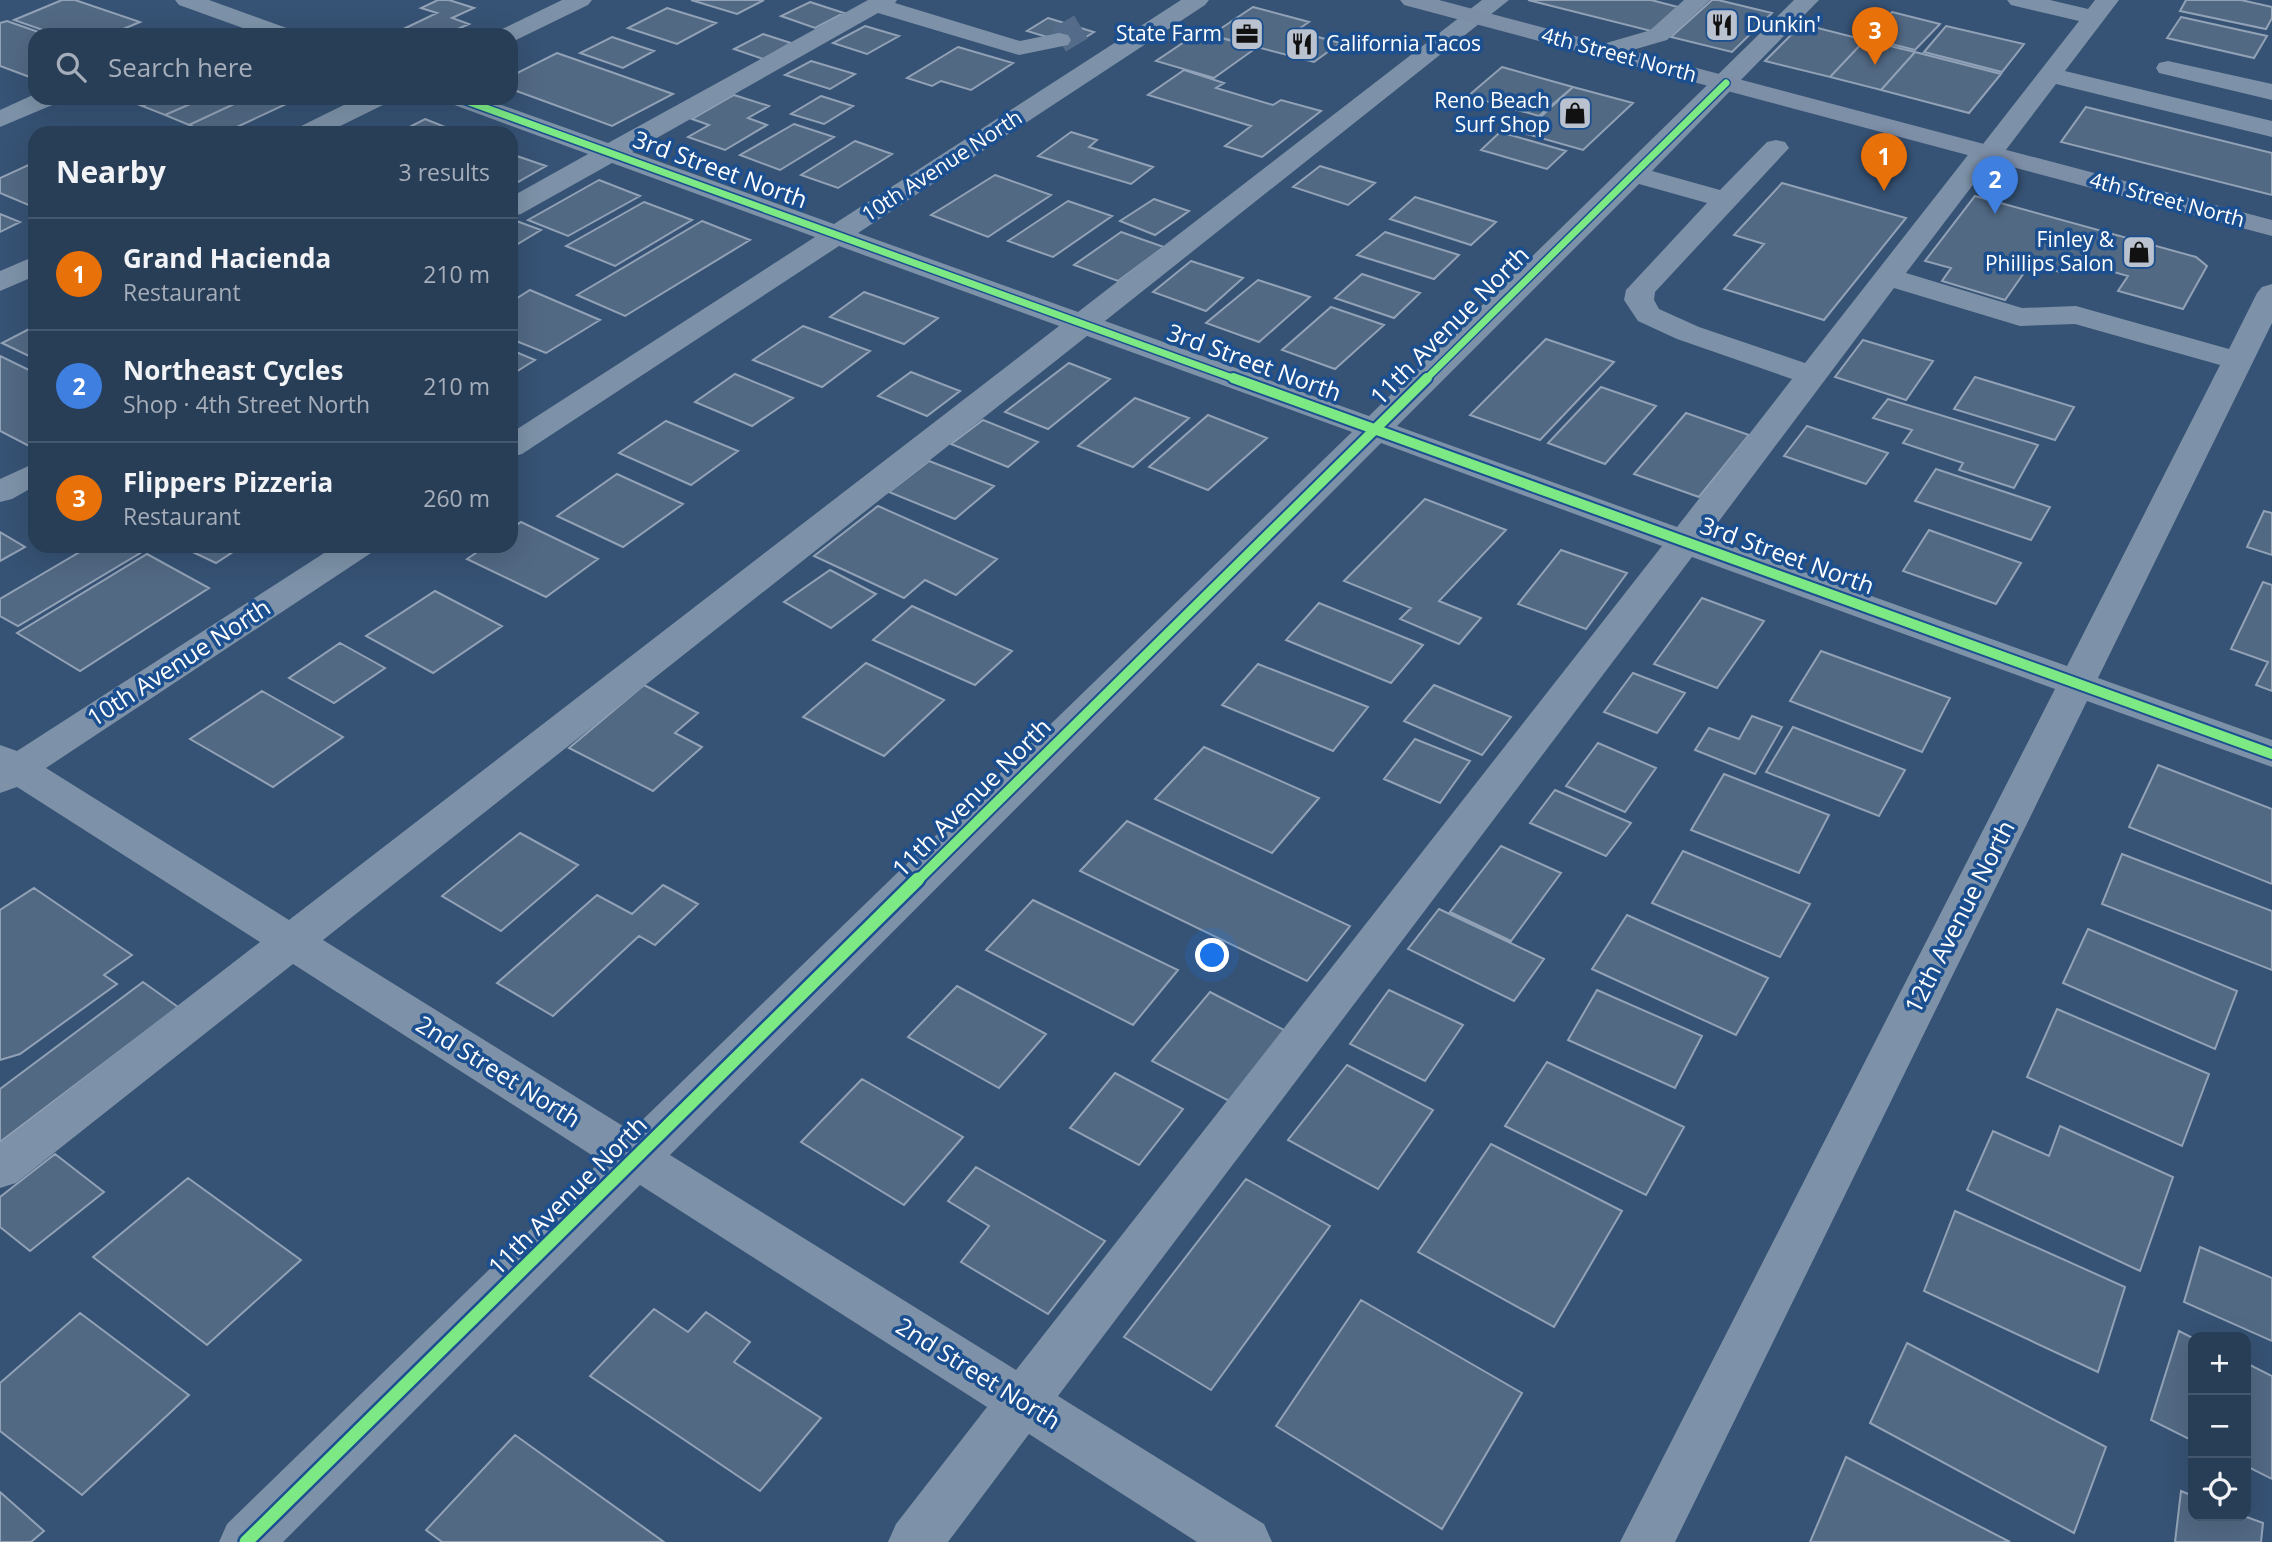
<!DOCTYPE html>
<meta charset="utf-8">
<style>
body{margin:0;font-family:"Open Sans",sans-serif;background:#30455d;color:#f1f3f6}
.controls{position:absolute;right:21px;bottom:21px;display:grid;overflow:hidden;border-radius:14px;box-shadow:0 7px 28px #0002}
.controls button{width:63px;height:63px;display:grid;place-items:center;padding:0;border:0;border-bottom:2px solid #44576d;background:#283e57;color:#f1f3f6;font:35px sans-serif}
.you{position:absolute;left:1213px;top:956px;width:24px;height:24px;margin:-18px;border:5px solid #fff;border-radius:50%;background:#1a73e8;box-shadow:0 0 0 10px #1a73e833}
.badge{display:grid;place-items:center;width:46px;height:46px;border-radius:50%;background:#b9c2ce;color:#fff;font-size:23px;font-weight:700}
.pin{position:absolute;translate:-50% -58px;filter:drop-shadow(0 2px 4px #0008)}
.pin::after{content:'';position:absolute;top:37px;width:24px;height:21px;background:inherit;clip-path:polygon(0 0,100% 0,50% 100%)}
.list{margin:0;padding:0;list-style:none}
h2{display:flex;justify-content:space-between;align-items:center;height:91px;margin:0;padding:0 28px;font-size:30px}
h2 small{font-size:23px;font-weight:400;color:#a5aeba}
.list li{display:grid;grid-template-columns:46px 1fr auto;gap:21px;align-items:center;box-sizing:border-box;height:112px;padding:0 28px;border-top:2px solid #44576d}
.list b{display:block;font-size:26px;white-space:nowrap}
.list p{margin:0;font-size:23px;white-space:nowrap;color:#a5aeba}
.list em{font-size:23px;font-style:normal;color:#a5aeba}
.icon{flex:none;width:38px;height:38px;fill:none;stroke:currentColor;stroke-width:2;stroke-linecap:round;stroke-linejoin:round}
.map{position:relative;flex:none;width:2272px;height:1542px;overflow:hidden}
.search{position:absolute;background:#283e57;box-shadow:0 7px 28px #0002;left:28px;top:28px;width:490px;height:77px;display:flex;align-items:center;gap:18px;box-sizing:border-box;padding:0 24px;border-radius:21px;color:#a5aeba;font-size:26px}
.panel{position:absolute;background:#283e57;box-shadow:0 7px 28px #0002;left:28px;top:126px;width:490px;height:427px;border-radius:21px}
.map>svg:first-child{display:block}
.building{fill:#526984;stroke:#92a2b6;stroke-width:2}
.lines{fill:none;stroke-linecap:round;stroke-linejoin:round}
.minor-tunnel{stroke:#546c89;stroke-width:27;stroke-dasharray:27 13;stroke-linecap:butt}
.minor{fill:#7d92a8;fill-rule:evenodd}
.major{fill:#7d8ea7;fill-rule:evenodd}
.cycleway-far2-casing{stroke:#1b4f8f;stroke-width:10}
.cycleway-far1-casing{stroke:#1b4f8f;stroke-width:14}
.cycleway-casing{stroke:#1b4f8f;stroke-width:18}
.cycleway-far2{stroke:#7ce984;stroke-width:7}
.cycleway-far1{stroke:#7ce984;stroke-width:10}
.cycleway{stroke:#7ce984;stroke-width:13}
.labels{text-anchor:middle;stroke-width:7;stroke-linejoin:round;paint-order:stroke}
.far-poi-label{font-size:21px;fill:#fff;stroke:#1b4f8f;text-anchor:end}
.far-street-label{font-size:21px;fill:#fff;stroke:#1b4f8f}
.street-label{font-size:24px;fill:#fff;stroke:#1b4f8f}
</style>
<div class="map">
<svg width="2272" height="1542" viewBox="0 0 2272 1542">
<rect width="100%" height="100%" fill="#365274"/>
<!-- building -->
<path class="building" d="M62 0H75L140 22 109 35H57L14 20Z
M438 0H449L474 8 452 18 469 24 444 35 393 34 437 13 421 8Z
M691 0H764L737 14Z
M1528 0H1651L1678 7 1651 31Z
M1712 0H1718L1772 13 1732 52 1671 37Z
M2186 0H2241L2272 7V18L2266 29 2180 11Z
M810 2 844 13 815 28 781 16Z
M1253 7 1309 22 1296 31 1340 43 1314 62 1211 35Z
M667 8 716 23 677 44 628 28Z
M1892 12 1940 24 1915 50 1867 38Z
M2181 17 2267 36 2254 58 2167 38Z
M1048 18 1094 32 1073 45 1027 31Z
M7 21 47 35H35V79L0 66V23Z
M1802 24 1865 40 1830 77 1765 61Z
M865 26 899 36 867 54 833 43Z
M1946 26 2024 44 2002 72 1924 52Z
M1199 32 1211 35 1256 48 1214 78 1156 61Z
M763 34 791 43 763 59 734 49Z
M612 37 654 51 623 68 580 53Z
M1865 40 1915 52 1881 90 1830 77Z
M958 47 1013 63 971 90 941 81 932 86 907 78Z
M1915 52 2001 74 1969 113 1881 90Z
M557 53 614 73 673 94 612 126 511 89V76Z
M811 61 855 74 830 89 785 75Z
M1502 67 1573 87 1539 116 1468 96Z
M1184 70 1224 83 1216 88 1273 105 1281 100 1321 111 1262 157 1225 146 1251 126 1148 95Z
M1573 87 1633 103 1583 150 1523 133Z
M734 95 769 106 748 118 767 125 725 150 688 137 709 125 692 119Z
M821 96 853 106 824 124 791 114Z
M123 98H160L142 106Z
M160 98H204L165 115 142 106Z
M204 98H247L189 125 165 115Z
M247 98H299L224 133H208L189 125Z
M2086 107 2272 153V195L2061 142Z
M425 119 445 127 462 133H398Z
M794 124 834 137 780 170 740 155Z
M1071 132 1097 140 1089 147 1153 167 1131 184 1038 156Z
M1500 132 1566 151 1547 169 1481 150Z
M855 141 892 154 838 188 801 175Z
M511 154 546 166 511 186Z
M35 162V205L31 206 0 193V178Z
M1320 166 1375 183 1348 205 1293 187Z
M995 175 1051 195 988 237 931 215Z
M599 180 640 196 568 236 528 220Z
M1782 183 1906 218 1824 320 1724 289 1764 244 1734 235Z
M1975 196 2196 257 2207 266 2183 309 2118 291 2128 276 2068 259 2060 272 2031 263 2005 300 1942 281 1951 268 1925 261Z
M1415 197 1496 222 1471 245 1390 219Z
M1154 199 1189 211 1155 235 1120 221Z
M1068 201 1112 216 1053 257 1008 241Z
M644 202 692 220 615 266 566 246Z
M0 214 20 222 0 232Z
M511 219 541 230 511 248Z
M702 221 750 240 625 316 577 295Z
M1121 232 1164 247 1118 281 1074 265Z
M1385 232 1459 255 1434 279 1357 255Z
M1191 261 1243 278 1206 311 1153 292Z
M1362 274 1420 293 1394 318 1335 298Z
M1258 280 1310 297 1259 342 1206 323Z
M530 290 600 320 546 353 511 339V298L514 300Z
M864 292 938 318 904 344 830 317Z
M1331 307 1384 325 1335 369 1282 350Z
M35 326V359L2 343Z
M803 326 870 351 822 387 753 360Z
M1546 339 1614 362 1540 440 1470 415Z
M1863 340 1933 361 1906 400 1835 377Z
M511 350 535 360 511 375Z
M0 356 35 373V449L0 431Z
M1069 363 1110 379 1048 429 1005 412Z
M911 372 960 391 927 416 878 396Z
M735 374 793 398 752 426 695 402Z
M1975 377 2074 407 2055 440 1954 409Z
M1601 387 1656 406 1605 464 1548 443Z
M1135 398 1189 418 1133 467 1078 446Z
M1888 399 2038 445 2014 488 1959 470 1963 463 1903 443 1912 430 1873 418Z
M1686 413 1749 435 1699 497 1634 474Z
M1208 415 1267 438 1208 490 1149 467Z
M983 420 1038 442 1008 467 951 444Z
M666 421 738 451 691 485 619 453Z
M1807 426 1888 453 1866 484 1784 456Z
M929 461 994 486 955 519 889 492Z
M1936 469 2050 507 2031 540 1915 501Z
M617 474 683 504 623 547 557 516Z
M1425 499 1506 530 1439 601 1481 618 1459 644 1400 619 1411 608 1344 581Z
M878 506 997 559 956 595 925 580 904 598 814 556Z
M2264 511 2272 513V555L2247 547Z
M521 522 598 559 546 597 467 559 486 546H511V529Z
M1929 530 2021 563 1996 604 1903 571Z
M0 532 25 547 0 561Z
M90 546H152L18 626 0 616V599Z
M180 546H242L216 563Z
M1561 550 1627 573 1586 629 1518 604Z
M147 554 209 588 80 671 17 633Z
M830 570 876 594 831 628 784 602Z
M2263 582 2272 585V691L2256 685 2268 662 2231 649Z
M435 591 502 626 433 673 366 636Z
M1702 598 1764 621 1717 688 1654 664Z
M1319 603 1423 645 1391 683 1286 640Z
M912 606 1012 651 975 685 873 640Z
M340 643 385 668 334 703 289 678Z
M1821 651 1950 698 1922 752 1790 701Z
M866 663 944 700 884 756 803 717Z
M1258 664 1368 707 1333 751 1222 705Z
M1633 673 1685 693 1657 733 1604 712Z
M644 685 698 713 675 733 702 747 653 791 569 748Z
M1434 685 1511 717 1482 755 1404 721Z
M262 691 343 737 273 787 190 739Z
M1752 716 1782 727 1755 774 1695 750 1709 728 1739 739Z
M1793 727 1905 770 1879 816 1766 772Z
M1415 739 1470 761 1440 803 1384 779Z
M1598 743 1656 768 1625 812 1566 786Z
M1204 747 1319 798 1272 853 1155 799Z
M2158 765 2272 809V884L2129 827Z
M1724 774 1829 815 1799 873 1691 830Z
M1555 790 1631 823 1606 856 1530 823Z
M1127 821 1350 926 1307 981 1080 871Z
M520 833 578 865 501 931 442 896Z
M1501 846 1561 873 1511 941 1450 912Z
M1683 851 1810 904 1780 957 1652 903Z
M2122 854 2272 911V970L2102 904Z
M663 885 698 904 655 945 639 936 553 1016 497 983 597 895 632 914Z
M34 888 132 955 104 975 117 984 20 1054 0 1060V910Z
M1033 900 1178 970 1133 1025 986 950Z
M1439 909 1544 959 1514 1001 1408 949Z
M1627 915 1768 978 1736 1035 1592 969Z
M2088 929 2237 991 2215 1049 2063 983Z
M143 982 178 1007 0 1142V1089Z
M957 986 1046 1034 999 1088 908 1037Z
M1389 990 1463 1025 1425 1081 1350 1044Z
M1597 990 1702 1036 1675 1088 1568 1040Z
M1210 992 1290 1033 1235 1104 1152 1061Z
M2057 1009 2209 1074 2182 1146 2027 1077Z
M1547 1062 1684 1127 1646 1195 1505 1126Z
M1347 1065 1433 1110 1378 1189 1288 1140Z
M1115 1073 1183 1109 1139 1165 1070 1128Z
M862 1079 963 1137 904 1205 801 1142Z
M2060 1126 2173 1177 2140 1271 1967 1190 1993 1131 2049 1156Z
M1491 1144 1622 1211 1554 1327 1418 1252Z
M55 1154 104 1192 30 1251 0 1227V1197Z
M976 1167 1105 1241 1048 1314 961 1262 989 1226 948 1201Z
M188 1178 301 1260 207 1345 93 1257Z
M1246 1179 1330 1226 1211 1390 1124 1337Z
M1955 1211 2125 1287 2098 1372 1924 1291Z
M2200 1247 2272 1278V1341L2184 1302Z
M1361 1300 1522 1393 1442 1529 1276 1426Z
M654 1309 688 1332 706 1312 750 1342 734 1362 821 1418 760 1491 590 1376Z
M80 1313 189 1395 82 1495 0 1431V1383Z
M2179 1331 2193 1338V1441L2151 1420Z
M1907 1343 2106 1447 2074 1533 1870 1423Z
M2246 1363 2272 1376V1479L2246 1466Z
M515 1435 664 1542H442L426 1530Z
M1846 1457 2010 1542H1810Z
M2181 1491 2193 1496V1516H2244L2263 1523 2261 1542H2175Z
M0 1492 44 1531 31 1542H0Z"/>
<g class="lines">
<!-- minor-tunnel -->
<path class="minor-tunnel" d="M1059 40 1081 27"/>
<!-- minor -->
<path class="minor" d="M175 0H209L292 30 296 35H262L179 5Z
M562 0H592L588 5 516 40 511 41V35H496L500 30Z
M868 0H897L895 3 1020 41 1059 33 1068 35 1071 40 1068 45 1019 55 878 13 632 152 834 224 1181 0H1209L1205 5 858 233 1078 312 1482 0H1509L1105 321 1369 416 1794 0H1819L1652 171 1720 190 1767 142 1776 140 1785 142 1789 148 1655 292 1654 300 1659 309 1699 327 1805 363 1975 146 1983 144 2079 21 2011 5 2007 0H2050L2088 9 2095 0H2119L2065 71 2272 121V137L2056 84 1999 159 1991 161 1906 273 2022 308 2076 306 2229 349 2257 293 2262 287 2272 284V323L2098 678 2272 740V767L2087 701 1675 1542H1620L2055 689 1692 557 1058 1396 1264 1524 1272 1542H1197L1029 1434 948 1542H888L896 1524 987 1407 640 1185 283 1542H219L227 1524 601 1161 293 964 16 1183 0 1188V1143L260 942 17 787 0 793V745L17 751 335 546H376L371 553 46 768 289 920 1059 326 839 246 522 454 511 457V433L815 237 612 163 521 214 511 216V197L588 154 449 103 445 98H482L608 143ZM1639 184 1707 203 1626 290 1624 300 1638 321 1677 339 1792 379 1677 527 1397 426ZM1894 288 2020 326 2075 324 2220 365 2067 666 1707 537ZM1087 336 1352 432 631 1131 323 940ZM1381 443 1662 546 1016 1370 670 1155Z
M1684 0H1710L1667 40 1605 58 1596 56 1593 51 1596 46 1651 30Z
M2168 61 2272 84V100L2159 73 2156 68 2159 63Z
M35 94V98H61L57 103 0 127V110Z
M358 98H391L387 103 326 133H293L297 128Z
M35 256V276L0 291V271Z
M35 463V486L12 499 0 502V479Z"/>
<!-- major -->
<path class="major" d="M1400 0H1439L2272 220V236L1404 5Z"/>
<!-- cycleway-far2 casing -->
<g class="cycleway-far2-casing">
<path id="cycleway-far2" d="M458 98 1238 380
M1425 380 1726 83"/>
</g>
<!-- cycleway-far1 casing -->
<g class="cycleway-far1-casing">
<path id="cycleway-far1" d="M1233 378 2272 754
M917 881 1427 378"/>
</g>
<!-- cycleway casing -->
<g class="cycleway-casing">
<path id="cycleway" d="M246 1542 918 879"/>
</g>
<!-- cycleway-far2 -->
<use href="#cycleway-far2" class="cycleway-far2"/>
<!-- cycleway-far1 -->
<use href="#cycleway-far1" class="cycleway-far1"/>
<!-- cycleway -->
<use href="#cycleway" class="cycleway"/>
</g>
<!-- icons -->
<defs>
<g id="restaurant-square" transform="scale(1.75)"><rect x="-9" y="-9" width="18" height="18" rx="4" fill="#b9c2ce" stroke="#1b4f8f"/><path d="M-5-6h1v4h1v-4h1v4h1v-4h1v5L-1.5 .5V6h-2V.5L-5-1ZM5-6V6H3V1.5H1.5Q1.5-4 5-6Z" fill="#111"/></g>
<g id="office-square" transform="scale(1.75)"><rect x="-9" y="-9" width="18" height="18" rx="4" fill="#b9c2ce" stroke="#1b4f8f"/><path d="M-6-3h4V-5.5h4V-3h4V5H-6ZM-1-4.5V-3h2v-1.5ZM-6 0V1H6V0Z" fill="#111"/></g>
<g id="shop-square" transform="scale(1.75)"><rect x="-9" y="-9" width="18" height="18" rx="4" fill="#b9c2ce" stroke="#1b4f8f"/><path d="M-5-2.5h2.3a2.7 3.5 0 0 1 5.4 0H5L5.5 6h-11ZM-1.5-2.5h3a1.5 2.3 0 0 0-3 0Z" fill="#111"/></g>
</defs>
<g fill-rule="evenodd">
<use href="#restaurant-square" x="1722" y="25"/>
<use href="#office-square" x="1247" y="34"/>
<use href="#restaurant-square" x="1302" y="44"/>
<use href="#shop-square" x="1575" y="113"/>
<use href="#shop-square" x="2139" y="252"/>
</g>
<g class="labels">
<!-- far-poi labels -->
<g class="far-poi-label">
<text x="1746" y="32" text-anchor="start">Dunkin'</text>
<text x="1222" y="41">State Farm</text>
<text x="1326" y="51" text-anchor="start">California Tacos</text>
<text x="1550" y="108">Reno Beach<tspan x="1550" dy="24">Surf Shop</tspan></text>
<text x="2114" y="247">Finley &amp;<tspan x="2114" dy="24">Phillips Salon</tspan></text>
</g>
<!-- far-street labels -->
<g class="far-street-label">
<text transform="translate(1619 55) rotate(15)" y="7">4th Street North</text>
<text transform="translate(942 166) rotate(-33)" y="7">10th Avenue North</text>
<text transform="translate(2167 200) rotate(15)" y="7">4th Street North</text>
</g>
<!-- street labels -->
<g class="street-label">
<text transform="translate(720 170) rotate(20)" y="8">3rd Street North</text>
<text transform="translate(1450 326) rotate(-45)" y="8">11th Avenue North</text>
<text transform="translate(1254 363) rotate(20)" y="8">3rd Street North</text>
<text transform="translate(1787 556) rotate(20)" y="8">3rd Street North</text>
<text transform="translate(179 663) rotate(-33)" y="8">10th Avenue North</text>
<text transform="translate(972 798) rotate(-45)" y="8">11th Avenue North</text>
<text transform="translate(1960 917) rotate(-63)" y="8">12th Avenue North</text>
<text transform="translate(498 1072) rotate(32)" y="8">2nd Street North</text>
<text transform="translate(568 1196) rotate(-45)" y="8">11th Avenue North</text>
<text transform="translate(978 1374) rotate(32)" y="8">2nd Street North</text>
</g>
</g>
</svg>
<div class="controls">
<button>+</button>
<button>−</button>
<button><svg class="icon" aria-label="locate" viewBox="0 0 24 24"><circle cx="12" cy="12" r="6"/><path d="M12 2v4M12 18v4M2 12h4M18 12h4"/></svg></button>
</div>
<div class="you"></div>
<div class="pin badge" style="left:1884px;top:191px;background:#e8710a">1</div>
<div class="pin badge" style="left:1995px;top:214px;background:#3f7fe0">2</div>
<div class="pin badge" style="left:1875px;top:65px;background:#e8710a">3</div>
<div class="search"><svg class="icon" aria-label="search" viewBox="0 0 24 24"><circle cx="10" cy="10" r="6"/><path d="M15 15l6 6"/></svg>Search here</div>
<section class="panel">
<h2>Nearby<small>3 results</small></h2>
<ul class="list">
<li><span class="badge" style="background:#e8710a">1</span><div><b>Grand Hacienda</b><p>Restaurant</p></div><em>210 m</em></li>
<li><span class="badge" style="background:#3f7fe0">2</span><div><b>Northeast Cycles</b><p>Shop · 4th Street North</p></div><em>210 m</em></li>
<li><span class="badge" style="background:#e8710a">3</span><div><b>Flippers Pizzeria</b><p>Restaurant</p></div><em>260 m</em></li>
</ul>
</section>
</div>
